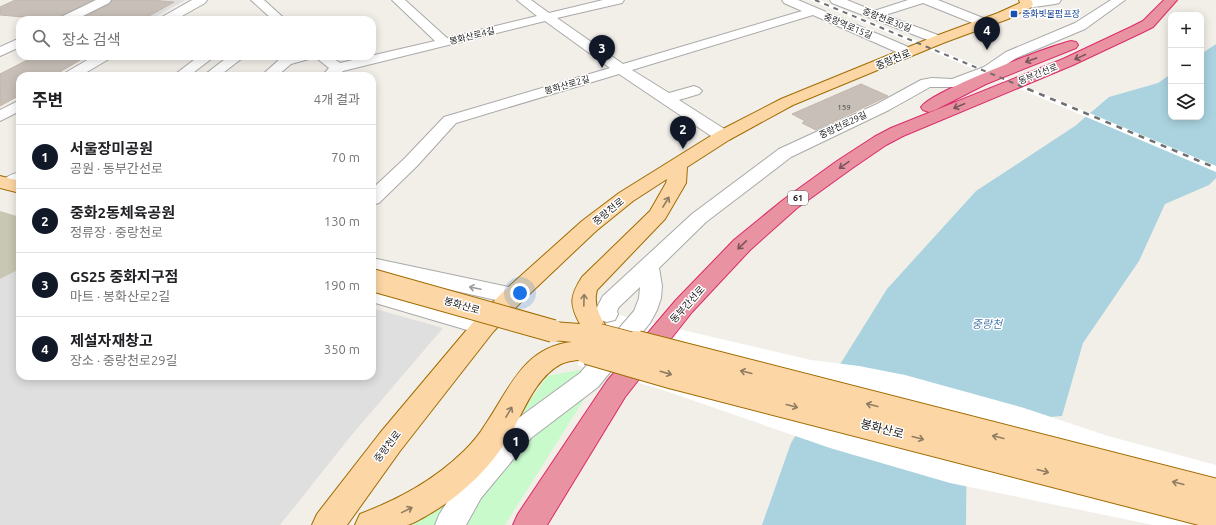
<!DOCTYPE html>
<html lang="ko">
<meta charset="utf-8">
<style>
body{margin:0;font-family:Ubuntu,"Noto Sans KR",sans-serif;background:#f2f2f2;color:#202124}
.controls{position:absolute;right:12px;top:12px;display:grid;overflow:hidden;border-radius:8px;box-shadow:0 2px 10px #0003}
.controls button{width:36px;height:36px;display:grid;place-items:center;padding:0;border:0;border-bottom:1px solid #e0e0e0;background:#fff;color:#202124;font:20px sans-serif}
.you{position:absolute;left:520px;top:293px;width:14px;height:14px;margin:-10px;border:3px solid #fff;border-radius:50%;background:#1a73e8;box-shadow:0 0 0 6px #1a73e833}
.badge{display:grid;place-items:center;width:26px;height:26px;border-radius:50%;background:#111827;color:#fff;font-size:13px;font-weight:700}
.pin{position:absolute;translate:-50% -33px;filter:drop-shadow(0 1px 2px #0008)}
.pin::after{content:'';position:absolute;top:21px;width:14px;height:12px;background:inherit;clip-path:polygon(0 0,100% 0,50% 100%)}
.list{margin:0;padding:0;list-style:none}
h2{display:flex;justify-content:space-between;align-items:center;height:52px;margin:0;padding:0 16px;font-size:17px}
h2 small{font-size:13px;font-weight:400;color:#757577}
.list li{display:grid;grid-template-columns:26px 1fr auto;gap:12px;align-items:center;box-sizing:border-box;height:64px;padding:0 16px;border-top:1px solid #e0e0e0}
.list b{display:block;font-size:15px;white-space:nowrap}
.list p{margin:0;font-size:13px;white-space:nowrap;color:#757577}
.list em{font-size:13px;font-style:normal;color:#757577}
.icon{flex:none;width:22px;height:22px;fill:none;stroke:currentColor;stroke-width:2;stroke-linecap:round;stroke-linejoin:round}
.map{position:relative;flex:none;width:1216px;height:525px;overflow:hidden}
.search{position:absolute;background:#fff;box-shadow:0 2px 10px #0003;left:16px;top:16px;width:360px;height:44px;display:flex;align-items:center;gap:10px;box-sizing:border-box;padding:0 14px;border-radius:12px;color:#757577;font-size:15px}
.panel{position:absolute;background:#fff;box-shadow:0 2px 10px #0003;left:16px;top:72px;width:360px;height:308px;border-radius:12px}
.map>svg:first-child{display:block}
.residential{fill:#e0dfdf}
.construction{fill:#c7c7b4}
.park{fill:#c8facc}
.water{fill:#aad3df}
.pier{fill:#fff}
.building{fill:#c7bfb8;stroke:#c4b6ab}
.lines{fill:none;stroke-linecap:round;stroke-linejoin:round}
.minor-casing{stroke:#a9a9a9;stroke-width:2}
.major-casing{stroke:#a06b00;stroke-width:2}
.highway-casing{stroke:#dc2a67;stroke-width:2}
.minor{fill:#fff;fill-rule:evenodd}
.major{fill:#fcd6a4;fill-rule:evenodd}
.highway{fill:#e892a2;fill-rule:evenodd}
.rail-far1{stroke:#707070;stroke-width:2;stroke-dasharray:5 5;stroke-linecap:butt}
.rail{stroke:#707070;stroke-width:2.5;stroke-dasharray:6 6;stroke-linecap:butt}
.major-bridge-far1-casing{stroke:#a06b00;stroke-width:24;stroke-linecap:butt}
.major-bridge-casing{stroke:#a06b00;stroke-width:30;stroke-linecap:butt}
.major-bridge-far1{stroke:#fcd6a4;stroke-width:22}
.major-bridge{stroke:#fcd6a4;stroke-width:28}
.oneway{stroke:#7b545c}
.oneway2{stroke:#8f7c63}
.oneway3{stroke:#9c9c9c}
.transit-dot{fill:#1a4fb4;stroke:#fff;stroke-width:1.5}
.labels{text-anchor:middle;stroke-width:3;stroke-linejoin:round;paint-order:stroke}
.number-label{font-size:8px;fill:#4b4948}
.far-transit-label{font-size:9px;fill:#164399;stroke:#fff;text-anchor:start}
.far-street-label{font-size:9px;fill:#222;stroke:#fff}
.shield{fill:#fff;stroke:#646464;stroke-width:1}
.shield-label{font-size:9px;font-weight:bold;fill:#222}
.street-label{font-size:10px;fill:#222;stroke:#fff}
.water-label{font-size:11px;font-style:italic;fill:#4a7aab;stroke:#fff}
.near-street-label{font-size:12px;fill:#222;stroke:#fff}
</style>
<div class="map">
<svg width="1216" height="525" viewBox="0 0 1216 525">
<rect width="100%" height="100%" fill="#f2efe9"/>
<!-- residential -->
<path class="residential" d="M112 0H185L150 20H95L99 18 79 16Z
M20 269V376H372V308L443 328 350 437 280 525H0V279Z"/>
<!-- construction -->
<path class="construction" d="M0 211 20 217V269L0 279Z"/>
<!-- park -->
<path class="park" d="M579 370 598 377 505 525H404L504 438 547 376Z"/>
<!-- water -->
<path class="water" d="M1216 44V178L1209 185 1165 204 1139 261 1083 343 1062 416 967 424 966 525H762L791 443 887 289 976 191 1075 126 1109 97 1158 83 1171 74V117H1201V54Z"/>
<!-- pier -->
<path class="pier" d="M810 0H820L1216 166V172Z
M614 314 811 360 859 366 905 375 1024 408 1108 436 1216 465V525H1153L950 483 830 448 660 389 577 365Z"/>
<!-- building -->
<path class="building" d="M15 0H93L60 16 58 20 0 15V7Z
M112 0H150L174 2 142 20 100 16 92 20H78L110 4Z
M35 56H87L53 76H20V95L0 106V74Z
M861 84 888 96 816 130 802 123 805 121 792 114Z"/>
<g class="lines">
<!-- minor casing -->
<g class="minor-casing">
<path id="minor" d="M96 0H111L109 3 75 20H59L61 17Z
M192 0H207L205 3 175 20H160L162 17Z
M251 0H264L286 20H273Z
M392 0H405L447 38 537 16 517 0H531L549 13 603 0H624L622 3 557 18 623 64 802 11 784 3 782 0H798L913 49 915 52 913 55 908 56 903 55 813 15 632 70 669 93 694 86 699 88 702 91 699 94 679 100 729 132 731 136 729 140 723 141 717 140 619 74 456 123 417 166 379 203 372 205V189L405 158 444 117 610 68 545 21 343 71 338 76H322L329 68 314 56H330L340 63 435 41Z
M830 0H847L874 11 908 0H938L988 20 990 23 988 26H980L923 3 885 15 943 37 945 40 943 43 938 44 832 3Z
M1030 0H1061L1059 3 1055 4 1027 8 1023 7 1021 4 1023 1Z
M1111 0H1125L1085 29 1016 58 994 73 954 87H930L889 110 791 157 706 222 659 268 662 286 661 298 657 310 650 323 598 387 531 438 481 498 466 525H435L439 515 461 480 513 422 580 373 634 311 639 298 640 287 619 307 617 311 618 314 615 320 607 322 599 320 595 311 603 296 692 214 779 149 877 104 921 80 932 78 952 79 984 67 1006 52 1075 23Z
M20 38V47L0 56V47Z
M94 56H111L109 59 80 76H63L65 73Z
M199 56H215L189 76H173Z
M229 56H245L219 76H203Z
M288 56H311L309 59 291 64 277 76H261L281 58Z
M20 100V111L0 121V110Z
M20 172V185L9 189 3 188 0 184C4 177 12 174 20 172Z
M372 258 513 288 521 290 524 296 521 302 513 304 372 272Z
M372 286 492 320 496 326 492 332 484 335 372 302Z"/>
</g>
<!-- major casing -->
<g class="major-casing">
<path id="major" d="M1019 0H1031L1033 4 1031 7 1008 19 943 43 793 105 729 140 687 167 686 183 665 219 597 290C592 308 603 320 611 335L608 342 597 344 601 350 597 357C586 360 572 359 561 364 538 376 526 405 515 426 495 464 463 495 426 516 420 519 413 524 407 525 390 525 372 525 355 525L360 514C399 499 433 481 464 451 472 443 479 435 485 425 509 390 523 347 572 342L553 340 544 337 541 331 544 325 553 322 580 324C569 304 570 296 582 277L650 211 666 183 667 179 633 201 596 231 521 302 493 332 400 451 347 525H312L317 514 380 433 475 320 505 290 582 221 619 193 717 132 781 99 933 37 998 13 1020 3Z
M0 176 20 181V193L0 188Z"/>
</g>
<!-- highway casing -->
<g class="highway-casing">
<path id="highway" d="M1164 0H1177L1153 27 1141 33 1073 65 903 136 886 145 851 169 797 208 750 250 692 312 625 397 547 525H513L518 514 607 381 676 300 734 240 783 200 837 161 874 137 891 128 1063 59 1131 27 1143 21Z
M1071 41 1076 42 1078 45 1076 48 986 84 935 110 929 112 923 110 921 107C932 91 1047 47 1071 41Z"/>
</g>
<!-- minor -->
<use href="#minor" class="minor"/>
<!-- major -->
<use href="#major" class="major"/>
<!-- highway -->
<use href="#highway" class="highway"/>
<!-- rail-far1 -->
<path class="rail-far1" d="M815 0 1030 90"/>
<!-- rail -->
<path class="rail" d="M1028 89 1216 168"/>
<!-- major-bridge-far1 casing -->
<g class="major-bridge-far1-casing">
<path id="major-bridge-far1" d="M372 280 553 331
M599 335 641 346"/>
</g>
<!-- major-bridge casing -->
<g class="major-bridge-casing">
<path id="major-bridge" d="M637 345 1216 493
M588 350 674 375 1216 515"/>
</g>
<!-- major-bridge-far1 -->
<use href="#major-bridge-far1" class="major-bridge-far1"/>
<!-- major-bridge -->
<use href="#major-bridge" class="major-bridge"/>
</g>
<!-- one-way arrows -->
<defs><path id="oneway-shaft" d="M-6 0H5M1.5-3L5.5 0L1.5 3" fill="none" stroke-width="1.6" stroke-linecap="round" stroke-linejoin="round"/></defs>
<g class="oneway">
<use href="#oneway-shaft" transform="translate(1080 57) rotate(155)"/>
<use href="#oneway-shaft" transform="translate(1031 60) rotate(160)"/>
<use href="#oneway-shaft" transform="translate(959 106) rotate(157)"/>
<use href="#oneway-shaft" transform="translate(844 165) rotate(145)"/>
<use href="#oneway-shaft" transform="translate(742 245) rotate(136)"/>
</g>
<g class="oneway2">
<use href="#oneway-shaft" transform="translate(666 202) rotate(-58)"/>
<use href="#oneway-shaft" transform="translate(584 300) rotate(-88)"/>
<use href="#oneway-shaft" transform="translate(746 372) rotate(-166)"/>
<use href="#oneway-shaft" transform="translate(666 373) rotate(16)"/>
<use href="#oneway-shaft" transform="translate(872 405) rotate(-166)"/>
<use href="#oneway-shaft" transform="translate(792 406) rotate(15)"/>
<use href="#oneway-shaft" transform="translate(509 412) rotate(-60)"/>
<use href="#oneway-shaft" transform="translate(998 437) rotate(-166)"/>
<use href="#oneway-shaft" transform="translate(918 438) rotate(15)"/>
<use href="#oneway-shaft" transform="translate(1043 471) rotate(15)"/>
<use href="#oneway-shaft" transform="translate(1178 483) rotate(-166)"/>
<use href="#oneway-shaft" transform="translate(407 510) rotate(-26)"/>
</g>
<use class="oneway3" href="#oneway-shaft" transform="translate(475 288) rotate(-168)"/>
<!-- markers -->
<rect class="transit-dot" x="1010" y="10" width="8" height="8" rx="2"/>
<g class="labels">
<!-- number labels -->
<g class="number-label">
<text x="844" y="110">159</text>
</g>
<!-- far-transit labels -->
<g class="far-transit-label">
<text x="1022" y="17">중화빗물펌프장</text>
</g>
<!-- far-street labels -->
<g class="far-street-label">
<text transform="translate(887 20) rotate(21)" y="3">중랑천로30길</text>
<text transform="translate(848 26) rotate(23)" y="3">중랑역로15길</text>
<text transform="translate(472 36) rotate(-14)" y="3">봉화산로4길</text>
<text transform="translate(1038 74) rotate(-22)" y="3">동부간선로</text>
<text transform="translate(567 85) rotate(-16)" y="3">봉화산로2길</text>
<text transform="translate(843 125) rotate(-25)" y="3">중랑천로29길</text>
</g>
<!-- shield labels -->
<rect class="shield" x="788" y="191" width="20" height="14" rx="3"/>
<g class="shield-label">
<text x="798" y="201">61</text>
</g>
<!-- street labels -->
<g class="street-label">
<text transform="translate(893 59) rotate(-23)" y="4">중랑천로</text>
<text transform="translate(608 211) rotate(-39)" y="4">중랑천로</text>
<text transform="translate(687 304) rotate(-48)" y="4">동부간선로</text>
<text transform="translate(462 305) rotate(16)" y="4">봉화산로</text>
<text transform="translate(387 446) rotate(-52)" y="4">중랑천로</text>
</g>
<!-- water labels -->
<g class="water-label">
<text x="987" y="328">중랑천</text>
</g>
<!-- near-street labels -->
<g class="near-street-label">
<text transform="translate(882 429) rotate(15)" y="4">봉화산로</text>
</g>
</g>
</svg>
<div class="controls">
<button>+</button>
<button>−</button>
<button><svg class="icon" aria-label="layers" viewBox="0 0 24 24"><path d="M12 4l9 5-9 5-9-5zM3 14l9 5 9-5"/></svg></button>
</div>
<div class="you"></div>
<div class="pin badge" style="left:516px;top:461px">1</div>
<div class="pin badge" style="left:683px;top:149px">2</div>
<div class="pin badge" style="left:602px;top:68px">3</div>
<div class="pin badge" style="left:987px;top:50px">4</div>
<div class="search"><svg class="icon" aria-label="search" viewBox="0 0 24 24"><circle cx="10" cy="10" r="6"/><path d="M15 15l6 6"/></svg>장소 검색</div>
<section class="panel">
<h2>주변<small>4개 결과</small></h2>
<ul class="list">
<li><span class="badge">1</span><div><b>서울장미공원</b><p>공원 · 동부간선로</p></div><em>70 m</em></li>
<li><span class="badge">2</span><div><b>중화2동체육공원</b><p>정류장 · 중랑천로</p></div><em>130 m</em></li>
<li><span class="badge">3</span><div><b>GS25 중화지구점</b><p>마트 · 봉화산로2길</p></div><em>190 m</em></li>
<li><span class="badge">4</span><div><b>제설자재창고</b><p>장소 · 중랑천로29길</p></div><em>350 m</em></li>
</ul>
</section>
</div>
